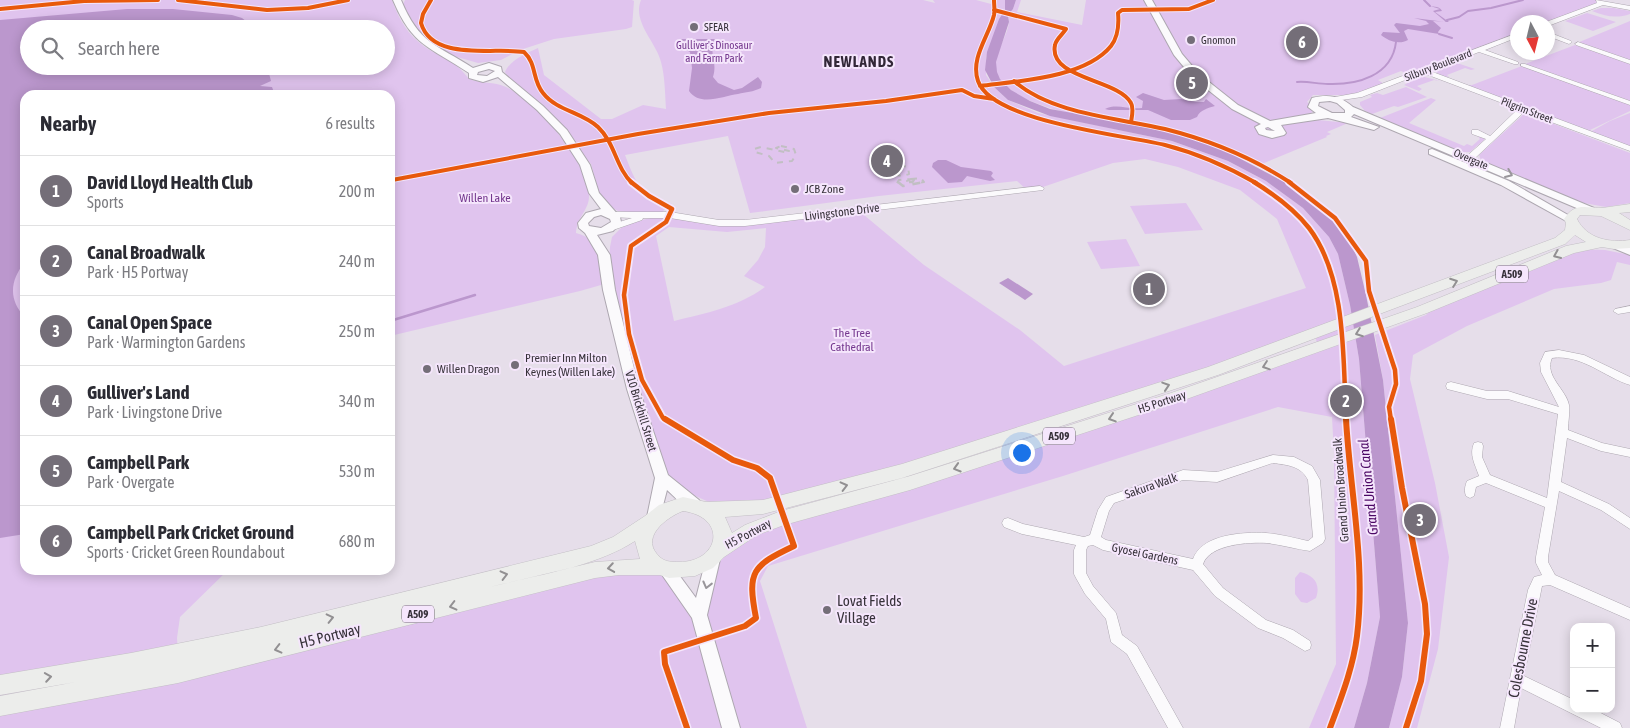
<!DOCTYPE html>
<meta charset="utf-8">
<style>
body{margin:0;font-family:"Asap Condensed",sans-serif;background:#f2f2f3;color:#2b2b33}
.controls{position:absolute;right:15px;bottom:15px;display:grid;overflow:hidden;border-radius:10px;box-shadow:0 2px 12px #0003}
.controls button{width:45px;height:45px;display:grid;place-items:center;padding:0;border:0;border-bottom:1px solid #e1e1e2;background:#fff;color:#2b2b33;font:25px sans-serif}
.compass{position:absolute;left:1510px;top:15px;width:45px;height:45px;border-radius:50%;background:#fff;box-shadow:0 2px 12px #0003;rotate:173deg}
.you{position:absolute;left:1021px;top:452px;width:18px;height:18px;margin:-12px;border:4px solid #fff;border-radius:50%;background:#1a73e8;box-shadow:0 0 0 8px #1a73e833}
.badge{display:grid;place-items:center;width:32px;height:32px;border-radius:50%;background:#746e78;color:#fff;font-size:16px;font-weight:700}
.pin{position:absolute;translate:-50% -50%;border:2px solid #fff;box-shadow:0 1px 5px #0006}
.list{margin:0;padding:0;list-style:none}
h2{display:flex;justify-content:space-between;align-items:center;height:65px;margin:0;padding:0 20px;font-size:21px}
h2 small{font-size:16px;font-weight:400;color:#7c7c81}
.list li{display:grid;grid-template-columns:32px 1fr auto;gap:15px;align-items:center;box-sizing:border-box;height:70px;padding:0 20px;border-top:1px solid #e1e1e2}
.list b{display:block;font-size:19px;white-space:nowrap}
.list p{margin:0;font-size:16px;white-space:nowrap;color:#7c7c81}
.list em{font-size:16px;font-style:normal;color:#7c7c81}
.icon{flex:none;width:28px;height:28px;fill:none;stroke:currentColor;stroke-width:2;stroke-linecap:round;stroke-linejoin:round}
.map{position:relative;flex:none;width:1630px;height:728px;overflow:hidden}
.search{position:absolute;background:#fff;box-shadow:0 2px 12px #0003;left:20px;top:20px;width:375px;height:55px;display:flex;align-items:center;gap:12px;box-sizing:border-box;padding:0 18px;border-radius:28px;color:#7c7c81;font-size:19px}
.panel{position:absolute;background:#fff;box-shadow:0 2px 12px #0003;left:20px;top:90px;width:375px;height:485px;border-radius:15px}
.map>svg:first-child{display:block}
.green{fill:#e0c4ee;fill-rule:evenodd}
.water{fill:#bb97cd}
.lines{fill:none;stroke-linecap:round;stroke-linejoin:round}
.stream-far1{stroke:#bb97cd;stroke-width:2}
.stream{stroke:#bb97cd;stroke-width:2.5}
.minor-casing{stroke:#ada7b0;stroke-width:1}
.tertiary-casing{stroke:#ada7b0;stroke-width:2}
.primary-casing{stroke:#c3bfc5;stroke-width:1}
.minor{fill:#fbfafc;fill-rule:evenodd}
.tertiary{fill:#fbfafc;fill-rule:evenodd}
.primary{fill:#ecedeb;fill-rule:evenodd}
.rail-far1{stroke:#c1bfc3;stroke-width:2;stroke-dasharray:6 6;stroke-linecap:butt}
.rail{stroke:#c1bfc3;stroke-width:2.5;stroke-dasharray:8 8;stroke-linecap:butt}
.cycleway-far2-casing{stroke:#f5e6fc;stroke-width:6}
.cycleway-far1-casing{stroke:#f5e6fc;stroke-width:8}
.cycleway-casing{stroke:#f5e6fc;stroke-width:9}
.cycleway-far2{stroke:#e8590c;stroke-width:4}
.cycleway-far1{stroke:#e8590c;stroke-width:4.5}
.cycleway{stroke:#e8590c;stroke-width:6}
.oneway{stroke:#99969b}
.oneway2{stroke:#929092}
.poi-dot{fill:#746e78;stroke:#f5e6fc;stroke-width:2}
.labels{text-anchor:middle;stroke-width:4;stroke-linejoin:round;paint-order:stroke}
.far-poi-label{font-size:11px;fill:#37323a;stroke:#f5e6fc;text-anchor:start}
.far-park-label{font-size:11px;fill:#74378e;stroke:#f5e6fc}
.far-street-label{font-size:11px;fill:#37323a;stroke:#f5e6fc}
.shield{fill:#f5e6fc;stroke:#706874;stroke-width:1}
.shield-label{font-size:11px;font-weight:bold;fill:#37323a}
.poi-label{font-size:12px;fill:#37323a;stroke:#f5e6fc;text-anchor:start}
.park-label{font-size:12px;fill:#74378e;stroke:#f5e6fc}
.street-label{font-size:12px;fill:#37323a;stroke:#f5e6fc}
.water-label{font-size:14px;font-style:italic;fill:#4c0865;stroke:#f5e6fc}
.far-district-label{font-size:15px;font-weight:bold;letter-spacing:1px;fill:#322737;stroke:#f5e6fc}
.near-poi-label{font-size:15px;fill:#37323a;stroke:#f5e6fc;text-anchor:start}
.near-street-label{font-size:15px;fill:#37323a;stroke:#f5e6fc}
</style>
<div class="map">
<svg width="1630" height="728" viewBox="0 0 1630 728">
<rect width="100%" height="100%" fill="#e6deea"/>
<!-- green -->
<path class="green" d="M0 0H392C399 20 408 35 425 47 444 60 454 59 469 79 481 84 494 81 506 87 536 101 587 160 589 194 590 210 577 216 576 233 599 238 601 261 608 280L610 247 612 237 621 228 637 221 651 218H667L719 223 858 210 924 265 1020 330 1064 366 1306 288 1277 219 1240 190 1178 167 1145 159 1113 163 1040 188 1027 190 1017 181 879 196 750 213 728 136 625 155C637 186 639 192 672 204L662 212H630L618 211 609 206 599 192 591 164 581 152 575 140 542 105 512 83 505 72C510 60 527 53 538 48L544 75 601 119H612L643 105 666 109C665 94 665 76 661 62 656 42 632 22 641 0H923L935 3 933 0H976L991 4V0H1005V10L999 19 986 58V75L994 87 1008 100 1038 113 1172 141 1228 161 1266 181 1303 208 1329 237 1338 254 1350 305 1359 359 1380 617 1367 683 1354 728H1309L1336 664 1334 454 1332 417 1278 407 1063 476 768 566 760 581 807 728H0ZM29 29H386V66H29ZM25 95H390V336L580 291 608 283 633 389 666 474 691 494 709 502H758L902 471 1315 334 1318 348 729 543 714 555 699 614 659 567 595 570 179 673 177 638 180 617 228 570H25ZM669 227 727 232 766 228 765 247 758 260 744 276 765 287C738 307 706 313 674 321L656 236Z
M405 0H632L634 1 632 27 626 29 554 39 520 50 501 60 478 63 450 55 420 36 402 7Z
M1016 0H1021L1017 12 1082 25 1086 0H1597L1602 3 1548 24V22H1518L1517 35 1411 76 1401 71 1378 80 1386 85 1359 95H1313L1307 102 1312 105 1313 111 1309 116 1299 120 1303 122 1318 120 1348 123 1327 132 1331 134 1326 136 1327 137 1257 166C1230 153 1204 141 1176 133 1135 122 1013 116 997 73 990 53 1014 31 1008 15L1013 9Z
M1601 8H1613L1630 11V14C1616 19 1605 16 1592 11Z
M1587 13 1616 22 1593 31 1565 21Z
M1630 21V60L1577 43Z
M1575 45 1630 63V101L1525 64Z
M1457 63 1475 69 1471 70 1465 68 1447 75 1449 77 1442 76 1436 72Z
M1522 66 1630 105V111L1590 130 1592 131 1610 121 1630 113V147L1464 85H1472Z
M1421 76 1440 81 1434 80 1417 86 1422 89 1419 91 1404 85Z
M1406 87 1427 97 1398 107 1394 106 1372 114 1365 111 1360 105V102L1372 97 1370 95 1377 93 1383 95Z
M1431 98 1436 100 1409 123 1464 146 1467 144 1472 146 1480 139 1477 135 1485 139 1470 152H1459L1380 118Z
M1525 113 1630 153V203L1606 207 1573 201 1481 160 1479 155Z
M1186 203 1203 230 1145 234 1130 206Z
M1126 239 1140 266 1101 269 1087 242Z
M1571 249 1605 250 1630 255V265L1617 262 1611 280 1601 283 1554 289 1467 326 1413 355 1410 379 1435 483 1449 557 1438 649 1417 728H1389L1402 677 1408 623 1383 380 1375 335 1426 315 1437 304Z
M1300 572C1314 575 1321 584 1316 598L1307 603 1301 602 1295 594V578Z"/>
<!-- water -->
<path class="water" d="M1005 0H1016L1013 9 1008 15 1009 22 996 62 997 72 1000 79 1011 90 1030 101 1050 109 1156 128 1193 138 1224 150 1299 190 1334 220 1352 246 1357 257 1366 295 1383 380 1408 623 1402 677 1389 728H1354L1367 683 1380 617 1359 359 1350 305 1338 254 1329 237 1303 208 1266 181 1228 161 1172 141 1050 116 1008 100 994 87 985 70 987 52 999 19 1005 10Z
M1430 6C1434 7 1440 6 1442 11L1435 12 1449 22 1433 21 1441 28 1438 32 1439 34 1408 29 1404 31 1408 40C1399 45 1388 41 1381 35L1383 32 1400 33 1394 25 1396 23 1420 26 1429 24 1426 21 1414 18 1446 22 1433 11 1440 9Z
M127 9H173L232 15 242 18 256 29H29V66H267L271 81 260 86 272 87 275 95H25V262C10 280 8 300 25 317V534L0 538V20Z
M679 39H715C708 56 718 60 713 77L718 83 734 90 742 88 758 77 762 82 761 88C753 92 746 92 738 94 723 96 700 107 689 91L692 68 690 52 680 47Z
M1143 93 1164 100 1181 99 1196 102H1204L1206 99 1215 106C1208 108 1200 110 1197 117L1190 120H1171L1148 110H1109L1105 109C1117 103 1128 110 1142 108L1143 101 1136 97Z
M938 160H946L961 167 991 171 993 173 991 176 995 180 990 181 967 176 962 182 948 183 932 167 933 163Z
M1008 278 1033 294 1025 300 999 283Z"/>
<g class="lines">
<!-- stream-far1 -->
<path class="stream-far1" d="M1424 0 1430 6
M1447 20 1459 17 1468 11 1491 8 1523 0
M1439 34 1452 38
M1297 82C1308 81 1317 84 1328 84 1357 85 1392 76 1396 42"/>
<!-- stream -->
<path class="stream" d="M390 321 475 295"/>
<!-- minor casing -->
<g class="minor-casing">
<path id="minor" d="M1596 0 1630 6V10L1603 5 1548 26V22H1546L1597 3Z
M1548 32 1571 41 1572 42 1569 44 1548 36Z
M1518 33V37L1485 50 1518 62V64H1514L1479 52 1430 71 1630 146V151L1524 112 1473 160H1467V156L1486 139 1472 134V130H1478L1490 136 1518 109 1423 73 1362 97 1335 101 1331 99 1335 97 1357 93Z
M1578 42 1630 60V64L1576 45 1575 44Z
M1521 64H1525L1630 101V105L1521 66Z
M1040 186 1044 188 1043 190 745 226H719L670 218H643L642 220 616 229 613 230 609 227 610 225 632 218 610 217V213L613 212H670L719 220H745Z
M1630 306V312L1618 314 1613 311 1615 309Z
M1559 350 1584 355 1630 377V385C1604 377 1582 354 1552 358 1544 376 1566 389 1569 405 1570 413 1568 422 1568 430L1602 443 1630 449V457L1601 451 1567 438 1561 482 1609 504 1630 518V529L1601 510 1559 491 1548 557V562L1555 575 1630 608V620L1550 585 1542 586 1524 676 1574 700V709H1593L1620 723 1622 728H1601L1521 688 1514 728H1500L1528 590 1534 577 1542 575 1536 563V557L1545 507 1486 483 1476 487 1474 496 1470 498 1466 496C1464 491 1465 486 1467 481L1479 476C1475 464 1469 455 1474 443L1478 442 1482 443 1483 446 1482 457 1490 475 1547 498 1558 414 1508 399H1487L1447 389 1446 386 1447 383 1451 382 1487 391H1508L1559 407 1541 372 1540 363 1545 352Z
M1273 455 1294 457 1312 466 1320 480 1325 539 1323 543 1310 551C1296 549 1282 545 1267 543 1249 542 1210 544 1203 564L1223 588 1266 620 1293 630 1310 641 1311 645 1310 649 1305 651 1283 638 1258 628 1215 596 1193 570 1103 550 1093 545 1088 546 1086 550V573L1093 586 1116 613 1122 635 1137 646 1183 728H1168L1127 654 1111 642 1106 619 1085 594 1076 578 1074 574V550L1076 545 1022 534 1004 527 1002 523 1004 519 1008 518 1023 524 1084 537 1090 535 1098 510 1106 497 1183 470 1217 472ZM1273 463C1288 465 1301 466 1308 480L1313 537 1308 541C1294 538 1280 534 1266 533 1243 532 1202 534 1193 559L1106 540 1101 537 1109 511 1114 503 1183 480 1217 482Z"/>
</g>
<!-- tertiary casing -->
<g class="tertiary-casing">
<path id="tertiary" d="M393 0H401C419 44 436 44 473 68L489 63 501 67 502 72 543 106 567 130 590 165 599 193 620 217 621 222 613 231 597 235 610 255 615 290 639 389 668 475 699 500 701 504 699 508C687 512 675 497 667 490L659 521 654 523 649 521 647 517 655 478 627 389 603 290 598 255 585 233 579 228 578 223 586 213 601 209 589 193 580 165 560 134 537 110 498 77 483 82 469 78V73C430 47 412 46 393 0ZM489 69 495 71 487 76 477 75 478 72ZM601 215 610 219 611 222 601 228 589 226 588 223 594 217Z
M1144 0H1152L1182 54 1199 74 1238 105 1270 121 1316 113 1308 107 1312 98C1329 94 1340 96 1353 107L1594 208 1595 210 1594 212H1586L1354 114 1351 117 1379 127 1374 130 1328 118 1281 125 1286 133 1284 135 1272 138 1259 134 1255 127 1261 124 1232 109 1193 78 1174 55ZM1330 101 1337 103 1345 110V113H1332L1318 106 1319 102ZM1268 127 1275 131 1266 130 1265 128Z
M1432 149 1509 181 1575 219 1574 221H1566L1501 185 1429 154V150Z
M1617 242 1630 247V255L1613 248 1612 246Z
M714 548 719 550 721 555 707 615 740 728H722L692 618 658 569 661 564 666 562 671 564 696 598 707 555 709 550Z"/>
</g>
<!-- primary casing -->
<g class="primary-casing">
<path id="primary" d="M1630 204V212L1619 213 1630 220V230L1601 216 1580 215 1577 219C1587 239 1610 243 1630 240V248L1614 249 1602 247 1574 253 1427 313 1181 401 910 490 784 525 757 535 724 557 713 568 695 576 669 578 660 575H619L595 578 178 683 0 716V696L76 682 0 695V675L131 653 261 627 591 546 613 537 645 516 659 505 683 497 706 502 763 500 902 464 1208 367 1555 238 1565 230 1566 223 1564 219C1575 202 1585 208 1602 208 1611 207 1621 205 1630 204ZM1575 235 1586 242 1566 246 1417 307 1171 393 910 476 781 511 745 525 732 533 725 517 763 514 902 478 1218 375 1565 244ZM683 511C728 517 720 562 679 562 673 562 666 562 661 558 638 539 665 518 683 511ZM635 541 640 559 595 562 490 587C537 575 595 567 635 541Z"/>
</g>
<!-- minor -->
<use href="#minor" class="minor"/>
<!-- tertiary -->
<use href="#tertiary" class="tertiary"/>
<!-- primary -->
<use href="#primary" class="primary"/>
<!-- rail-far1 -->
<path class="rail-far1" d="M781 146 794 149 796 155 792 161 775 163 769 156 755 152 754 149 761 147 789 153V151L776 148Z
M900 165 908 167 909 174 903 176 890 174 891 168Z
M911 179 914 180 912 183 907 181Z
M911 179 921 178 924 182 918 183
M897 183 899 180 911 179"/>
<!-- rail -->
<path class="rail" d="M898 182 903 186 924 182
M909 182H913"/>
<!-- cycleway-far2 casing -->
<g class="cycleway-far2-casing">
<path id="cycleway-far2" d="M178 0 267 10 308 8 348 0
M431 0 423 14 421 23C432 62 496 47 524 52 537 64 532 80 543 93 557 111 582 112 598 127 615 143 616 168 632 183
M994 0C994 5 995 10 994 15 989 36 970 58 978 81 992 122 1125 135 1165 145 1196 153 1228 167 1256 183
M0 9 84 1 158 0
M994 10 1066 29C1063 34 1056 39 1055 45 1048 79 1118 79 1131 103 1134 108 1132 116 1131 122
M1014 81C1051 114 1118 118 1165 129 1209 140 1253 158 1291 183
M980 86C1018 81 1085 78 1111 46 1118 37 1119 24 1118 13L1122 10 1189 9 1213 0
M390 176 392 180 638 134 769 113 886 101 962 90 974 96 994 99"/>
</g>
<!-- cycleway-far1 casing -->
<g class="cycleway-far1-casing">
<path id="cycleway-far1" d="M631 182 649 196 672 209 666 222 631 246 624 295 629 334 642 380 663 418 667 420
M1254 182C1275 195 1294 209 1309 228 1347 278 1343 360 1346 420
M1289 182 1335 218 1366 261 1369 291 1395 370 1396 384 1389 407 1391 420"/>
</g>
<!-- cycleway casing -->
<g class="cycleway-casing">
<path id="cycleway" d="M665 419 733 460 757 468 770 478 794 546C752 566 747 571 756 618L745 626 664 652 665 664 687 728
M1391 419 1402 488 1425 604 1427 634 1421 681 1406 728
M1330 728C1341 698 1353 668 1357 636 1366 564 1350 491 1346 419"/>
</g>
<!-- cycleway-far2 -->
<use href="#cycleway-far2" class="cycleway-far2"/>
<!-- cycleway-far1 -->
<use href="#cycleway-far1" class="cycleway-far1"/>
<!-- cycleway -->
<use href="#cycleway" class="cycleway"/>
</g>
<!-- one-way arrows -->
<defs><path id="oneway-chevron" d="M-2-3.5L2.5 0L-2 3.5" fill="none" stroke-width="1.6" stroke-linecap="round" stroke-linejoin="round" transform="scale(1.25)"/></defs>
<g class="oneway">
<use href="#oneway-chevron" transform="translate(1509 174) rotate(23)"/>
<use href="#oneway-chevron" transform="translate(707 585) rotate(104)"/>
</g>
<g class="oneway2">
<use href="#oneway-chevron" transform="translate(1557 255) rotate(157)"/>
<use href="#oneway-chevron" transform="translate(1454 282) rotate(-20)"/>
<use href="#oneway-chevron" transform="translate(1359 333) rotate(160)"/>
<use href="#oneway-chevron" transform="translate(1266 366) rotate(161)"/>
<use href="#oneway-chevron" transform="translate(1166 386) rotate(-18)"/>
<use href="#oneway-chevron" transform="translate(1112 418) rotate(162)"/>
<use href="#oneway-chevron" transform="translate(957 468) rotate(163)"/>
<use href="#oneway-chevron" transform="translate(844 486) rotate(-14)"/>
<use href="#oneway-chevron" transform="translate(611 568) rotate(171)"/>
<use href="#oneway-chevron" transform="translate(504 575) rotate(-14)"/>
<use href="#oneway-chevron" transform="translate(453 606) rotate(166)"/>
<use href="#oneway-chevron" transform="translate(330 618) rotate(-13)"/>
<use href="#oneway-chevron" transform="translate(278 649) rotate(166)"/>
<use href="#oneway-chevron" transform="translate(48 677) rotate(-9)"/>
</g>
<!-- markers -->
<g class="poi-dot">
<circle cx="694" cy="27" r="5"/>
<circle cx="1191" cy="40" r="5"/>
<circle cx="795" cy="189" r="5"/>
<circle cx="515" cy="365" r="5"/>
<circle cx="427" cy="369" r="5"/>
<circle cx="827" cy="610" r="5"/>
</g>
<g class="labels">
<!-- far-poi labels -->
<g class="far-poi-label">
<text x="704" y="31">SFEAR</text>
<text x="1201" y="44">Gnomon</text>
</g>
<!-- far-park labels -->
<g class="far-park-label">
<text x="714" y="49">Gulliver's Dinosaur<tspan x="714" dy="13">and Farm Park</tspan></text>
</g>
<!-- far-street labels -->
<g class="far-street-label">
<text transform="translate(1438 65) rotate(-21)" y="4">Silbury Boulevard</text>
<text transform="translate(1527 110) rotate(21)" y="4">Pilgrim Street</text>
<text transform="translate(1471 159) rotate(23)" y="4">Overgate</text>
</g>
<!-- shield labels -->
<g class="shield">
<rect x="1496" y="265.5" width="32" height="17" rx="4"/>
<rect x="1043" y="427.5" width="32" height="17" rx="4"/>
<rect x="402" y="605.5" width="32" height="17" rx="4"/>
</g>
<g class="shield-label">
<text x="1512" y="278">A509</text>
<text x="1059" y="440">A509</text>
<text x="418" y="618">A509</text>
</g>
<!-- poi labels -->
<g class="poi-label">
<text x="805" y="193">JCB Zone</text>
<text x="525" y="362">Premier Inn Milton<tspan x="525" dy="14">Keynes (Willen Lake)</tspan></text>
<text x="437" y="373">Willen Dragon</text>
</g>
<!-- park labels -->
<g class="park-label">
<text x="485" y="202">Willen Lake</text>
<text x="852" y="337">The Tree<tspan x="852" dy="14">Cathedral</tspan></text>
</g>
<!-- street labels -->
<g class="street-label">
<text transform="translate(842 212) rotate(-7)" y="4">Livingstone Drive</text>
<text transform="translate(1162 402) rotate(-18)" y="4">H5 Portway</text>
<text transform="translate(641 411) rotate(73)" y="4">V10 Brickhill Street</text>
<text transform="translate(1151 486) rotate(-19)" y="4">Sakura Walk</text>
<text transform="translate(1341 490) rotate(-94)" y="4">Grand Union Broadwalk</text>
<text transform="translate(748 534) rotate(-28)" y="4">H5 Portway</text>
<text transform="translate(1145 554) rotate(12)" y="4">Gyosei Gardens</text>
</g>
<!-- water labels -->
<g class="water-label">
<text transform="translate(1368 487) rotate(-96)" y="5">Grand Union Canal</text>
</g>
<!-- far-district labels -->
<g class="far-district-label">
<text x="859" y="67">NEWLANDS</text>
</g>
<!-- near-poi labels -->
<g class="near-poi-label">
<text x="837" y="606">Lovat Fields<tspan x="837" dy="17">Village</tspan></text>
</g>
<!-- near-street labels -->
<g class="near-street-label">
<text transform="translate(330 636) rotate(-14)" y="5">H5 Portway</text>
<text transform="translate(1523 648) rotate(-79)" y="5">Colesbourne Drive</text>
</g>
</g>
</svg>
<div class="controls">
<button>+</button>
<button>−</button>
</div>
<svg class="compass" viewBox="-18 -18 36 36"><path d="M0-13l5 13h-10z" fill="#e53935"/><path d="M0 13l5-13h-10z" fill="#7c7c81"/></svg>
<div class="you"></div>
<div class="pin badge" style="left:1149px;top:289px">1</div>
<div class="pin badge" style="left:1346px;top:401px">2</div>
<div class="pin badge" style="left:1420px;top:520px">3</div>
<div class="pin badge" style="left:887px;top:161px">4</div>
<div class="pin badge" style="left:1192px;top:83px">5</div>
<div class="pin badge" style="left:1302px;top:42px">6</div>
<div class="search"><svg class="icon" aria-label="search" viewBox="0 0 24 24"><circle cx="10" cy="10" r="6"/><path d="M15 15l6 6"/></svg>Search here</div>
<section class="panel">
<h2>Nearby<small>6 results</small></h2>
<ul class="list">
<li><span class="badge">1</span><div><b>David Lloyd Health Club</b><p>Sports</p></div><em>200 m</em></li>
<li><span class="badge">2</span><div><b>Canal Broadwalk</b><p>Park · H5 Portway</p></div><em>240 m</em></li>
<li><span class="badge">3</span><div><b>Canal Open Space</b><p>Park · Warmington Gardens</p></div><em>250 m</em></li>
<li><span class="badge">4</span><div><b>Gulliver's Land</b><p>Park · Livingstone Drive</p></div><em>340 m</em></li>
<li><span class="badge">5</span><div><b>Campbell Park</b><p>Park · Overgate</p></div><em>530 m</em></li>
<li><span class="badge">6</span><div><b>Campbell Park Cricket Ground</b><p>Sports · Cricket Green Roundabout</p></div><em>680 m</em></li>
</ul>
</section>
</div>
